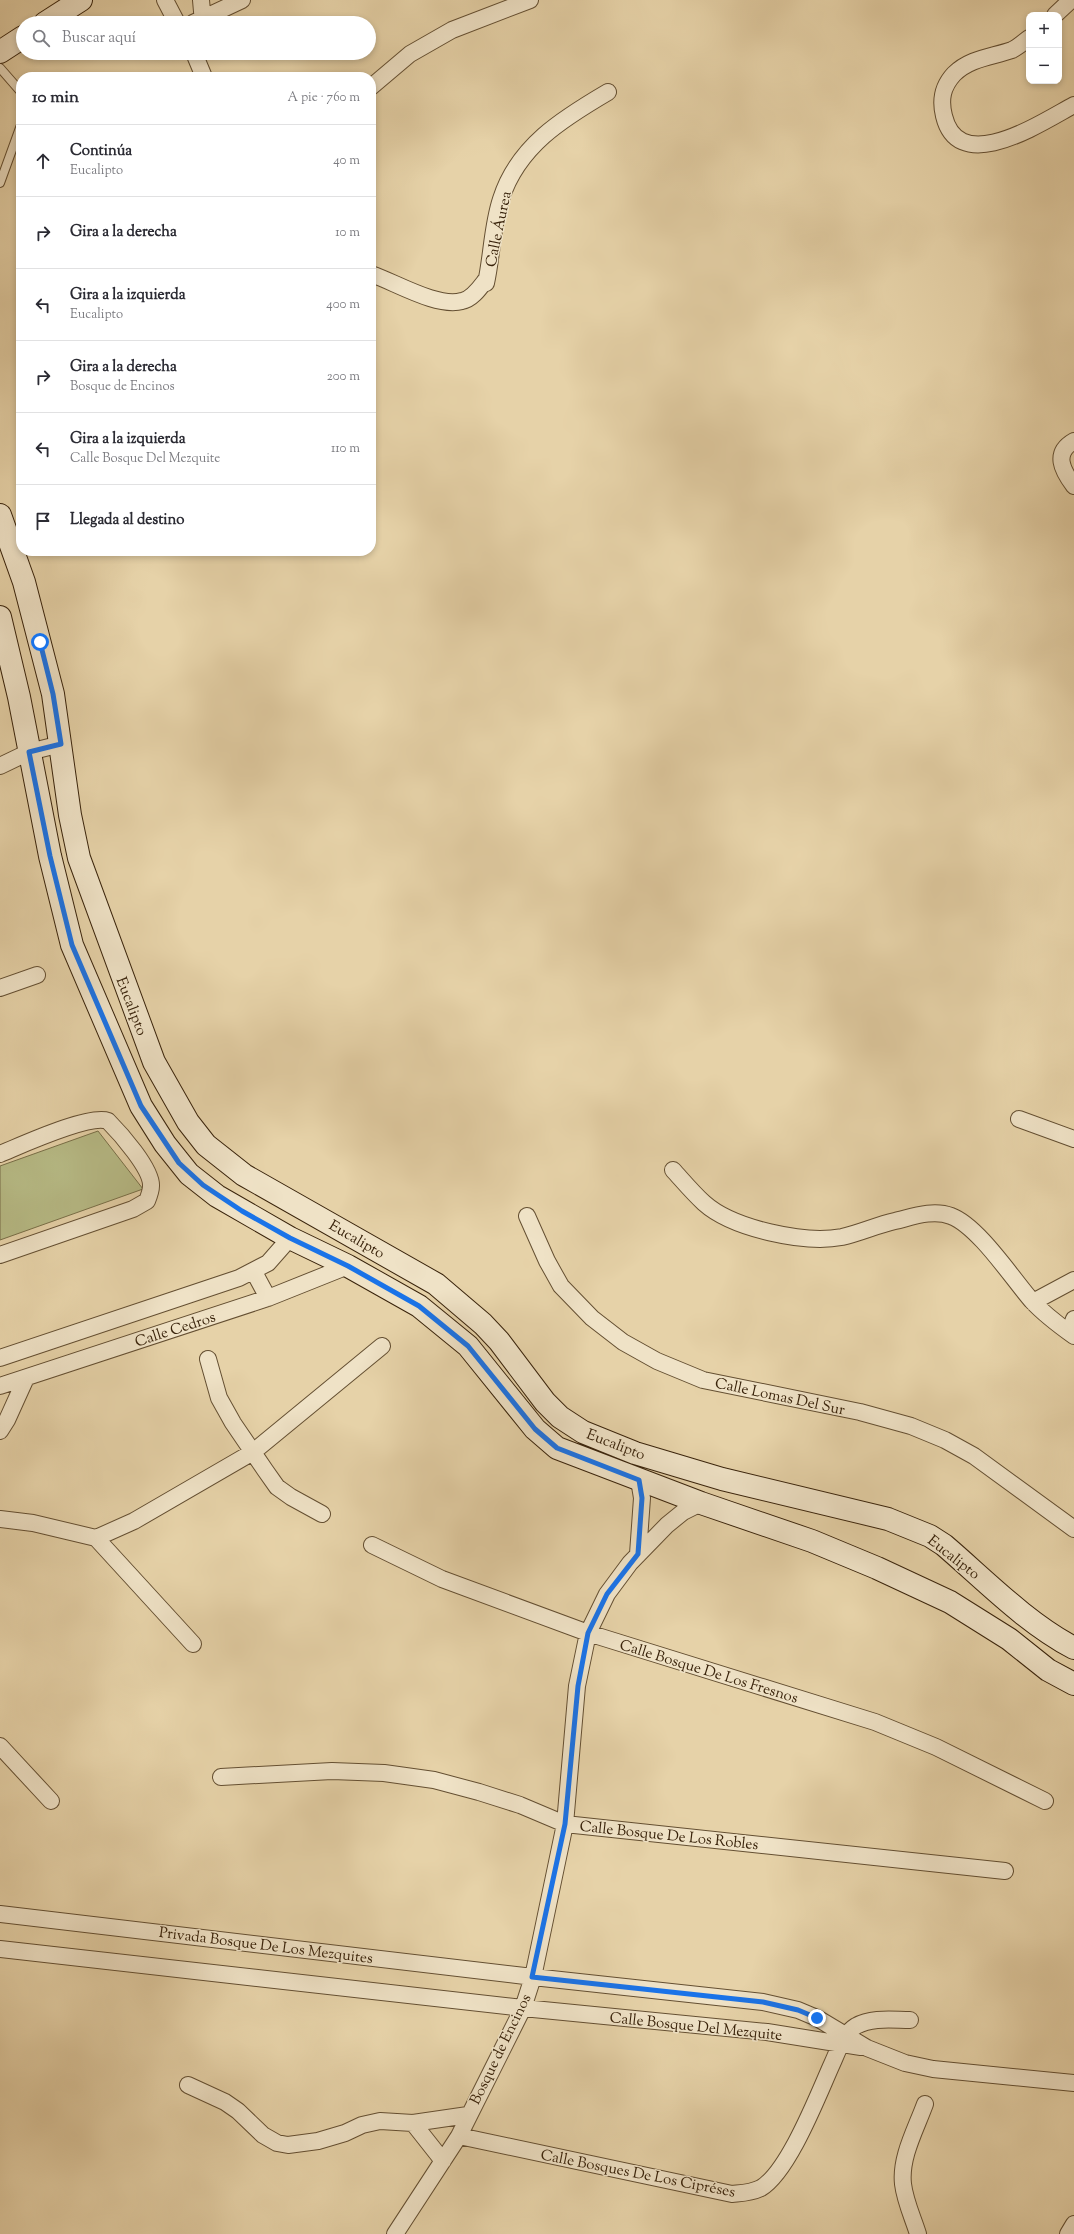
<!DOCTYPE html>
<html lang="es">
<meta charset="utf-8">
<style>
body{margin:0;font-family:"Sorts Mill Goudy",serif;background:#f2f2f3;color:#2b2b33}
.controls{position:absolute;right:12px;top:12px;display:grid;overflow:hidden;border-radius:8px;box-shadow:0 2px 6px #0003}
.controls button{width:36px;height:36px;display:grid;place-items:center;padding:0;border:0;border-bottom:1px solid #e1e1e2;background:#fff;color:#2b2b33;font:20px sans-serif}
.stop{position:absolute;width:12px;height:12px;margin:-9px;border:3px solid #1a73e8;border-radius:50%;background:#fff}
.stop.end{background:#1a73e8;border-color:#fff;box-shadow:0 1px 4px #0008}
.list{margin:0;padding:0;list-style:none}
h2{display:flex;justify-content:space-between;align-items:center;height:52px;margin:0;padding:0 16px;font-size:17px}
h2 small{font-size:13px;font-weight:400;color:#7c7c81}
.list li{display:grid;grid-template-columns:26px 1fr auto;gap:12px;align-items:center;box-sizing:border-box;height:72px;padding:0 16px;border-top:1px solid #e1e1e2}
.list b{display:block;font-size:15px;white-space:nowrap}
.list p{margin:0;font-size:13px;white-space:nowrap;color:#7c7c81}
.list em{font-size:13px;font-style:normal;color:#7c7c81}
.icon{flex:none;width:22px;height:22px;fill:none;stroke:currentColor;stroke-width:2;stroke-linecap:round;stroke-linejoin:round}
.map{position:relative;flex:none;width:1074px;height:2234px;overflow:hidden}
.search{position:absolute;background:#fff;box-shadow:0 2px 6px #0003;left:16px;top:16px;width:360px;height:44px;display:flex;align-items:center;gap:10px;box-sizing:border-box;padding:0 14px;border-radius:22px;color:#7c7c81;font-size:15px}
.panel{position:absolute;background:#fff;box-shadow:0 2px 6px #0003;left:16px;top:72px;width:360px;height:484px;border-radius:16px}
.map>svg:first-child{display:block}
.green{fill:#b7bb86;stroke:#786f48}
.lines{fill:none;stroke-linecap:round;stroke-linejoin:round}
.lane-casing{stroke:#644f32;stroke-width:10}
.street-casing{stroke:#644f32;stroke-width:18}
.secondary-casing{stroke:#39230b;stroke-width:24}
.lane{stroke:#efe2c6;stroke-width:8}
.street{stroke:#efe2c6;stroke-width:16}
.secondary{stroke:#efe2c6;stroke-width:22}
.route{stroke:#1a73e8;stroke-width:5}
.labels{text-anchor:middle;stroke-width:3;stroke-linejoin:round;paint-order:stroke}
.street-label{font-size:15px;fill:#39230b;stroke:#efe2c6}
</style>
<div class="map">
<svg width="1074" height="2234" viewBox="0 0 1074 2234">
<rect width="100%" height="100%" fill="#e6d2a8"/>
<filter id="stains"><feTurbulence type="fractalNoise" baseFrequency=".005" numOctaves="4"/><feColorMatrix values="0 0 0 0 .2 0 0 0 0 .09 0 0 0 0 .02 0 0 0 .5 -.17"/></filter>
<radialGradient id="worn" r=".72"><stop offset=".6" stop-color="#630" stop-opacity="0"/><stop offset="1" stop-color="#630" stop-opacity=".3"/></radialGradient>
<!-- green -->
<path class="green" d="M98 1131 143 1189 0 1240V1166Z"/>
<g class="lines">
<!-- lane casing -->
<g class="lane-casing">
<path id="lane" d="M0 68 21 92
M0 183 21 125"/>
</g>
<!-- street casing -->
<g class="street-casing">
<path id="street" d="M165 0 177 23
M201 0 203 23
M1055 15 1071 0
M193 23 242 0
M1029 38C1024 42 1018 47 1012 50 992 57 970 58 954 74 942 87 940 100 944 116 959 178 1042 122 1074 105
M194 53 204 77
M371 87 410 54 452 30 530 0
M371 274C395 282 437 308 462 301 472 299 479 289 485 281L486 283C492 256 492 226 501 199 518 146 562 119 608 92
M1074 441C1053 453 1062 470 1074 486
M0 766 29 752 61 744
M0 988 37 975
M1019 1119 1074 1139
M0 1154C22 1145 89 1114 108 1121 120 1133 152 1169 151 1186 151 1191 149 1196 147 1201L133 1209 0 1255
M673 1170C683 1181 693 1193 704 1203 733 1229 805 1244 842 1237 860 1233 877 1225 895 1221 912 1217 933 1209 951 1216 978 1226 1012 1278 1032 1301 1044 1314 1060 1326 1074 1336
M527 1216 547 1261 561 1286 592 1318 623 1342 657 1361 703 1380 860 1412 911 1426 945 1440 974 1456 1074 1529
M254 1272 268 1298
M1033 1302 1074 1280
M1069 1332 1074 1319
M0 1358 239 1278 268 1263 290 1238
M208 1359 219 1398 233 1423 265 1470 277 1487 291 1497 322 1514
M0 1386 268 1298 348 1266
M0 1431 7 1420 26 1378
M0 1519 33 1523 96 1538 193 1644
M96 1538 134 1521 253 1452 382 1346
M372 1545 442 1579 588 1633 875 1722 936 1747 1045 1801
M638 1554 642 1498 639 1480
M0 1746 51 1801
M221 1777 332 1771 384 1773 434 1780 479 1792 520 1805 565 1824 1005 1871
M0 1914 533 1977 763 2002 798 2010 817 2018 867 2048 905 2063 933 2069 1074 2083
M0 1949 523 2008 767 2032 861 2047
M188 2085 225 2102 238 2111 263 2135 277 2143 288 2145 318 2141 345 2133 362 2125 380 2121 413 2123 468 2115
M413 2123 443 2161
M459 2136 732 2194C742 2193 751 2193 761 2188 789 2171 818 2095 832 2064 838 2051 843 2034 856 2026 872 2017 893 2020 910 2020
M395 2234 459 2136 523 2008 533 1977 565 1824 577 1686 588 1633 607 1594 630 1563 667 1525 683 1512 701 1503
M918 2234C913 2218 905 2201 903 2184 900 2157 916 2129 925 2104
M1068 2234 1074 2224"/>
</g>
<!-- secondary casing -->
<g class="secondary-casing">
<path id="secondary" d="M45 23 81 0
M0 52 23 37
M0 515 24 582 53 694 70 815 79 858 154 1062 188 1122 206 1145 244 1175 436 1284 483 1324 499 1341 545 1402 560 1417 583 1432 635 1453 722 1479 888 1519 930 1536 944 1545C985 1580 1025 1622 1074 1648
M0 617 19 697 50 856 72 945 141 1106 165 1144 189 1174 217 1196 290 1238 348 1266 419 1306 468 1346 535 1429 557 1448 701 1503 812 1541 877 1568 950 1602 1009 1639 1048 1670 1074 1684"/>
</g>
<!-- lane -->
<use href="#lane" class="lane"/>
<!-- street -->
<use href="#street" class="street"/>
<!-- secondary -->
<use href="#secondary" class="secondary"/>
</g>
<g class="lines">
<!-- route -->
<path class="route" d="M40 642 53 694 61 744 29 752 50 856 72 945 141 1106 179 1163 203 1185 242 1211 290 1238 348 1266 419 1306 468 1346 535 1429 557 1448 639 1480 642 1498 638 1554 607 1594 588 1633 578 1686 565 1824 532 1977 763 2002 798 2010 817 2018"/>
</g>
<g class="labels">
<!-- street labels -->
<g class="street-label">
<text transform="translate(498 229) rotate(-78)" y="5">Calle Áurea</text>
<text transform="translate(132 1006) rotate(69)" y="5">Eucalipto</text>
<text transform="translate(357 1239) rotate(30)" y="5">Eucalipto</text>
<text transform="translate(175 1329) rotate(-18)" y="5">Calle Cedros</text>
<text transform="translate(780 1396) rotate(12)" y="5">Calle Lomas Del Sur</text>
<text transform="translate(616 1444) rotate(21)" y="5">Eucalipto</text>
<text transform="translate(954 1557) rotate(38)" y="5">Eucalipto</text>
<text transform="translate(709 1671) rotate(17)" y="5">Calle Bosque De Los Fresnos</text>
<text transform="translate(669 1835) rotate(6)" y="5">Calle Bosque De Los Robles</text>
<text transform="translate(266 1945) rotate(7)" y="5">Privada Bosque De Los Mezquites</text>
<text transform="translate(696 2026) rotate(6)" y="5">Calle Bosque Del Mezquite</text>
<text transform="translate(500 2049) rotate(-64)" y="5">Bosque de Encinos</text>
<text transform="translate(638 2173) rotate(11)" y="5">Calle Bosques De Los Cipréses</text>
</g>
</g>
<rect width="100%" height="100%" filter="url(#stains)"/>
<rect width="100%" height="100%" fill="url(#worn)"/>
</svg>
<div class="controls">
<button>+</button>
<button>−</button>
</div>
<div class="stop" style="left:40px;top:642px"></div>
<div class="stop end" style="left:817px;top:2018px"></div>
<div class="search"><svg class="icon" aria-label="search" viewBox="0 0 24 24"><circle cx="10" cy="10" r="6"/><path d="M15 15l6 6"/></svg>Buscar aquí</div>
<section class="panel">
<h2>10 min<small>A pie · 760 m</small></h2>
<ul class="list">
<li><svg class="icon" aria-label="ahead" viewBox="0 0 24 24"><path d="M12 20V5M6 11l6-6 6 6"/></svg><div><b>Continúa</b><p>Eucalipto</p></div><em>40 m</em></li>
<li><svg class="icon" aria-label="right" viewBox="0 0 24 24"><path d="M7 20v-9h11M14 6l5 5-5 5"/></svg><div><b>Gira a la derecha</b></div><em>10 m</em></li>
<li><svg class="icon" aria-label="left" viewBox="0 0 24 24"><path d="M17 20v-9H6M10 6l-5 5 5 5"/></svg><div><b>Gira a la izquierda</b><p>Eucalipto</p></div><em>400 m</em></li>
<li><svg class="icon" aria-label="right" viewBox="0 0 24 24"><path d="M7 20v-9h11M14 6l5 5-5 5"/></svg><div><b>Gira a la derecha</b><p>Bosque de Encinos</p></div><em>200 m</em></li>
<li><svg class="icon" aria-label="left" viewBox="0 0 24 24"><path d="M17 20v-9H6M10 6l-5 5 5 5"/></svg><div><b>Gira a la izquierda</b><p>Calle Bosque Del Mezquite</p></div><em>110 m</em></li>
<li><svg class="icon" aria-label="arrive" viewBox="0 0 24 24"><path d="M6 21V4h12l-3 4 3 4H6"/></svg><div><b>Llegada al destino</b></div></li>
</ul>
</section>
</div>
